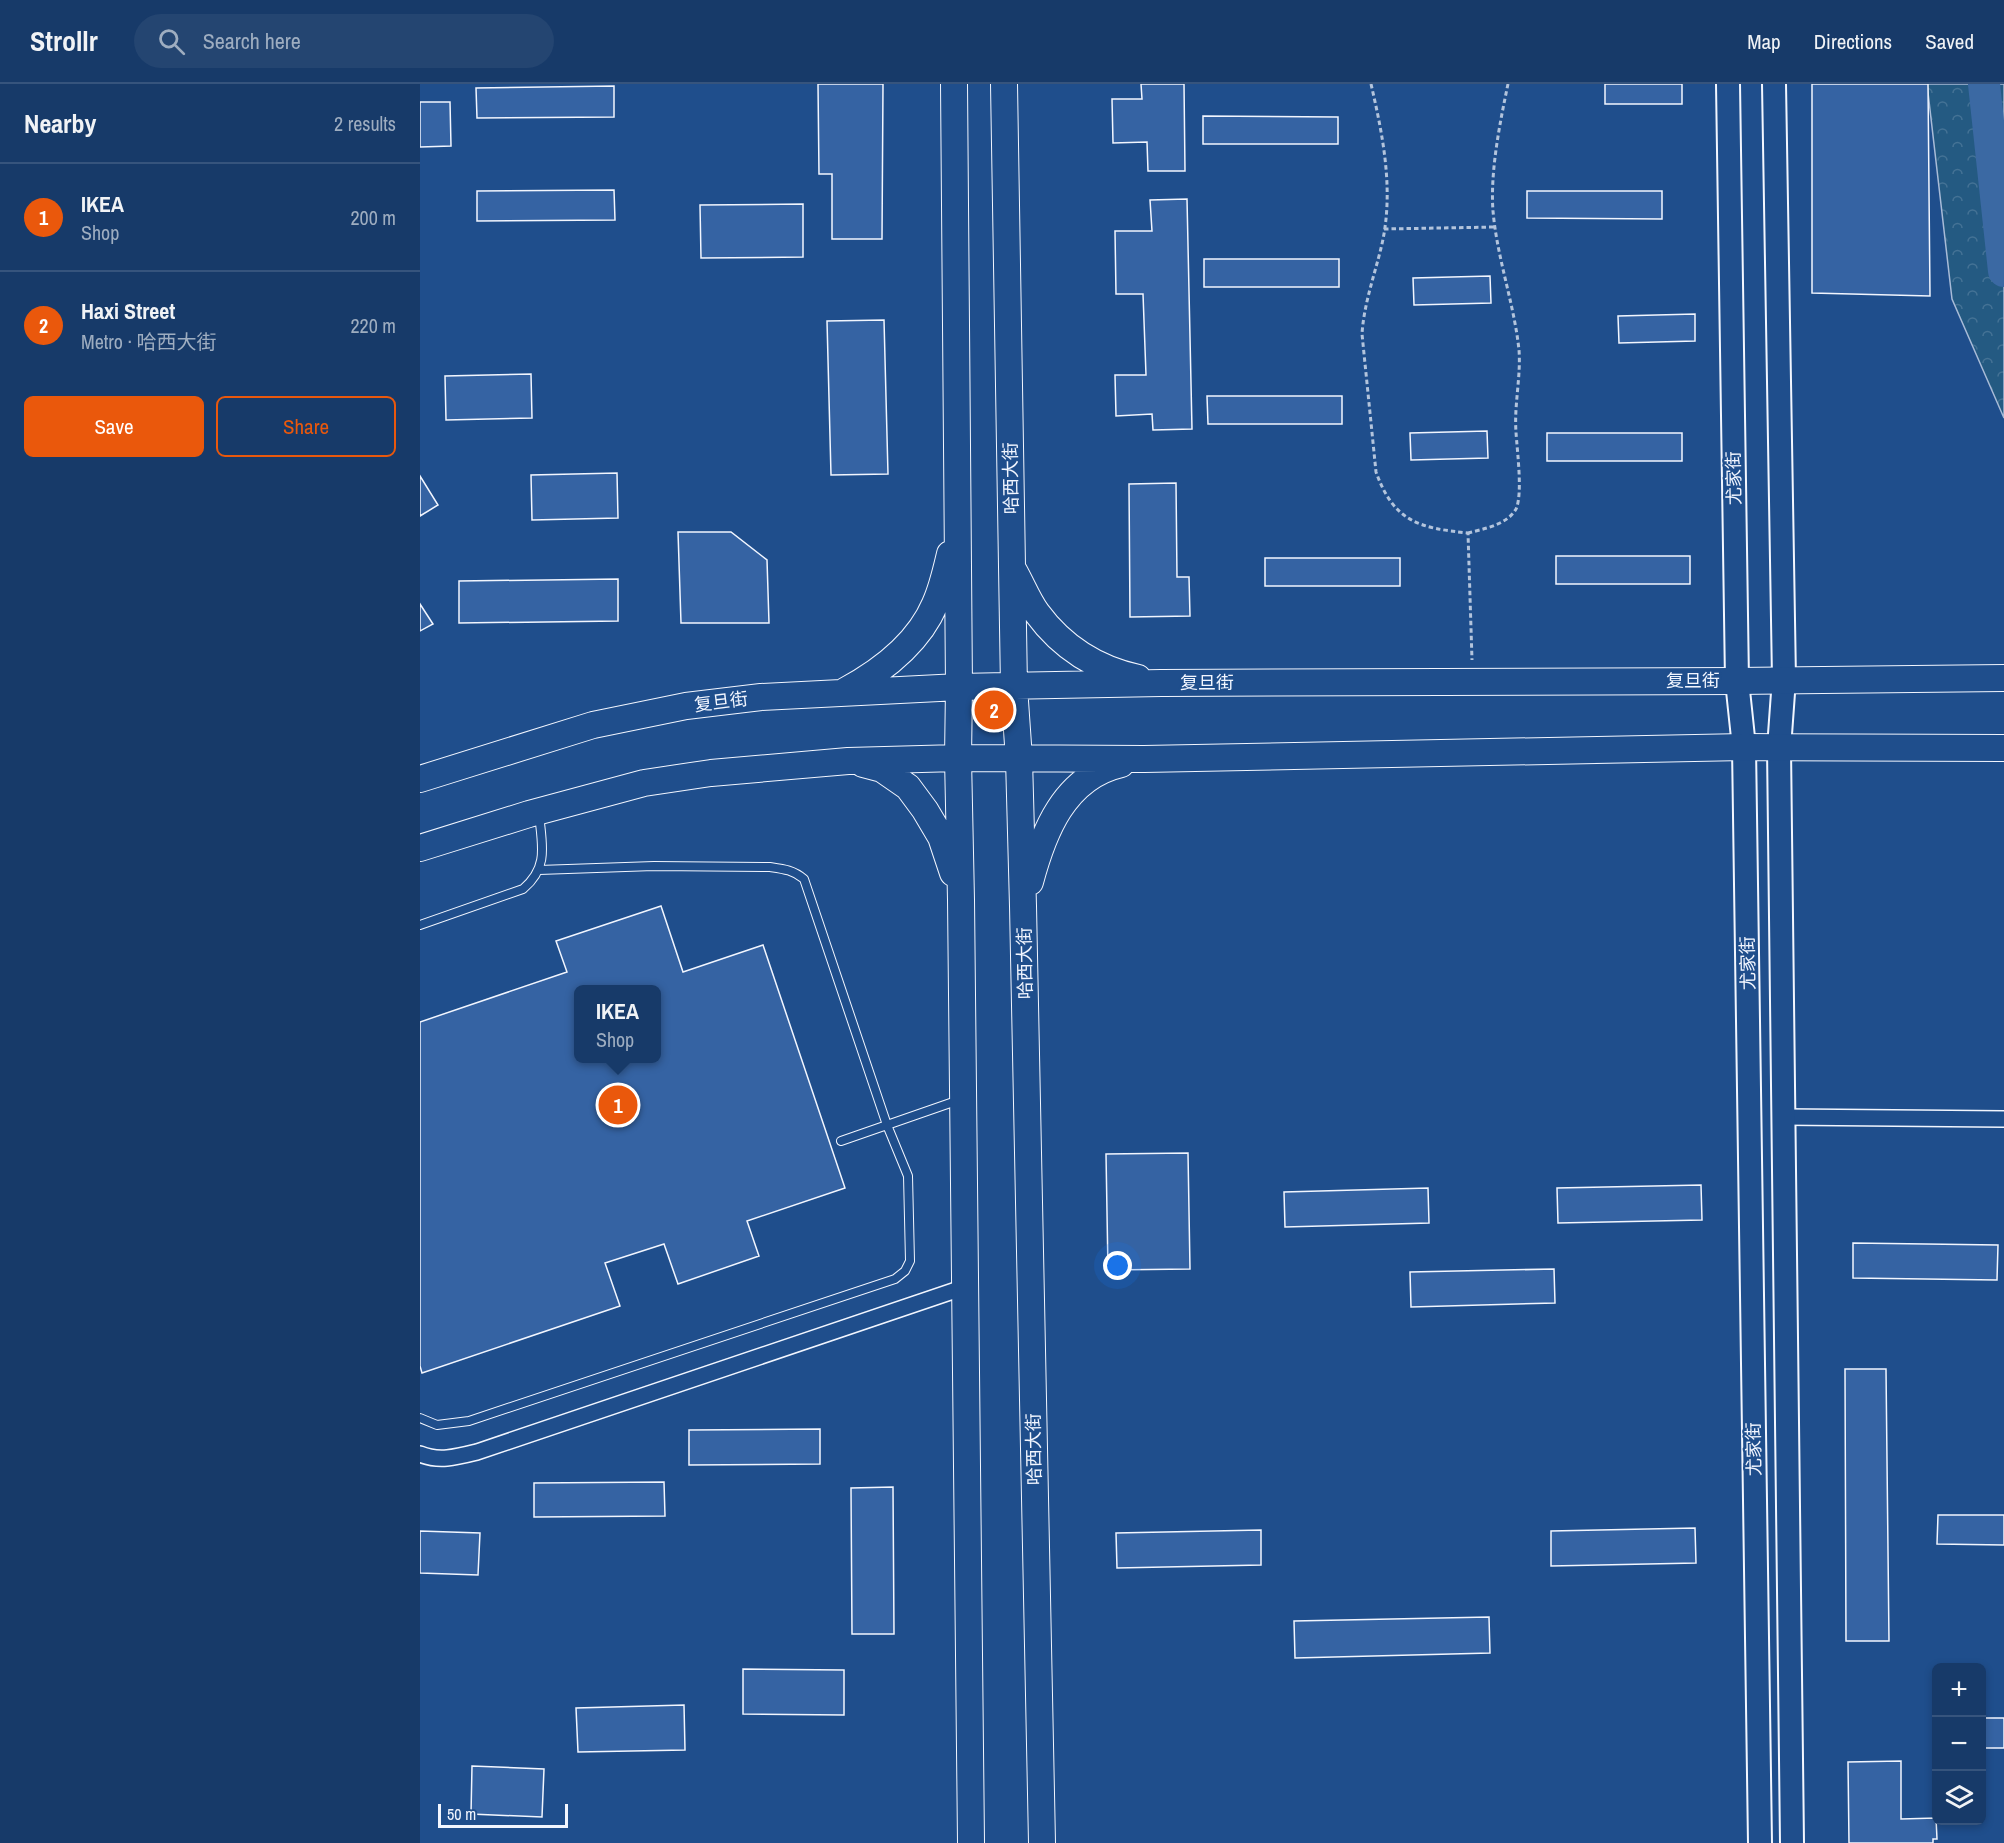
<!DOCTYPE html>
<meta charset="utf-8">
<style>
body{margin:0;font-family:"Archivo Narrow","Noto Sans SC",sans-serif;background:#244571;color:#f1f3f6}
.controls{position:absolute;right:18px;bottom:18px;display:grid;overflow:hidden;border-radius:9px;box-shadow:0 3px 9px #0003}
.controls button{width:54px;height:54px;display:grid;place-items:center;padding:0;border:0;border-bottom:2px solid #36547d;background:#173a69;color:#f1f3f6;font:30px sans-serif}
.scale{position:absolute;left:18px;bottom:15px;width:130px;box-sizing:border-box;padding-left:6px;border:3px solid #f2f6ff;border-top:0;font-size:16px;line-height:21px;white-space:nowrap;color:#f2f6ff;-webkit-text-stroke:4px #1f4e8c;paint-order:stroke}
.you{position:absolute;left:698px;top:1182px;width:21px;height:21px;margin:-15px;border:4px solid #fff;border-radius:50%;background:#1a73e8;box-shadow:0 0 0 9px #1a73e833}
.badge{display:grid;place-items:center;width:39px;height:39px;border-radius:50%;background:#ea580c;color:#fff;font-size:20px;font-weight:700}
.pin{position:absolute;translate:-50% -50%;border:3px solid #fff;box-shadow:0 2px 6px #0006}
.popup{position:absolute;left:154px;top:901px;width:87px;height:78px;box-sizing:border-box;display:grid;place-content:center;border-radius:9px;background:#173a69;filter:drop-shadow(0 2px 4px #0005);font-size:20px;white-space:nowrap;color:#9eadc0}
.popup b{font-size:22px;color:#f1f3f6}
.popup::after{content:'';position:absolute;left:50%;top:100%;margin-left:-12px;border:12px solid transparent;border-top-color:#173a69}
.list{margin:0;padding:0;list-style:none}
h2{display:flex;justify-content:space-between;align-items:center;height:78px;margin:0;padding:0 24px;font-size:26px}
h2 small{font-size:20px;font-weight:400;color:#9eadc0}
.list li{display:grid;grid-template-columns:39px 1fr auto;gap:18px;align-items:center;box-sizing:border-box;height:108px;padding:0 24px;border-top:2px solid #36547d}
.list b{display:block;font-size:22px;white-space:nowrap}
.list p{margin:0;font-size:20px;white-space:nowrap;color:#9eadc0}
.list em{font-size:20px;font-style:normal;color:#9eadc0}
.actions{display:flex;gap:12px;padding:18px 24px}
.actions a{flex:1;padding:14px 0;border:2px solid #ea580c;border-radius:9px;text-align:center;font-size:21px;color:#ea580c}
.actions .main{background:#ea580c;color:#fff}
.icon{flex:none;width:33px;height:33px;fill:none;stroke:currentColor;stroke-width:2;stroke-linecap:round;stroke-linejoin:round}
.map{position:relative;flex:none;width:1584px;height:1759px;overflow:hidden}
header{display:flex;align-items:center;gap:36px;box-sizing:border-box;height:84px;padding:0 30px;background:#173a69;border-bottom:2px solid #36547d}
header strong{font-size:28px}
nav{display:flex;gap:33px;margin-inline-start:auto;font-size:21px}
.search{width:420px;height:54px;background:#244571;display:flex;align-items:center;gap:15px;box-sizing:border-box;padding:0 21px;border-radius:33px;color:#9eadc0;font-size:22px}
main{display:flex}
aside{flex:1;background:#173a69}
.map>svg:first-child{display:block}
.forest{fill:url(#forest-crowns);stroke:#a8bbd7;stroke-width:1.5}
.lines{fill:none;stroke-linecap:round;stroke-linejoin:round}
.river{stroke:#3b69a3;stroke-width:32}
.building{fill:#3563a3;stroke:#f2f6ff;stroke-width:1.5;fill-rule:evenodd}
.service-casing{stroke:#f2f6ff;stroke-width:10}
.minor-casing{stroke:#f2f6ff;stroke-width:18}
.secondary-casing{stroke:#f2f6ff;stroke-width:26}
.primary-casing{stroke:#f2f6ff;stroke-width:28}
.path{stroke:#b3c4dc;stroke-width:3;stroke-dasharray:4.5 3;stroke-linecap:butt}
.service{stroke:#1f4e8c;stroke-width:8}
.minor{stroke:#1f4e8c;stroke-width:15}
.secondary{stroke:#1f4e8c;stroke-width:22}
.primary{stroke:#1f4e8c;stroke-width:26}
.labels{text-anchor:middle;stroke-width:4.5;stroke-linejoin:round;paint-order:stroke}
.street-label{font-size:18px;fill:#f2f6ff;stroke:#1f4e8c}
</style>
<header>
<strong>Strollr</strong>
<div class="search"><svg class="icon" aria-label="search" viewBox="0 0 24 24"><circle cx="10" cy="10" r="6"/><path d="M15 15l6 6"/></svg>Search here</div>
<nav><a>Map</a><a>Directions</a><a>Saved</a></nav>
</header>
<main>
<aside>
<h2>Nearby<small>2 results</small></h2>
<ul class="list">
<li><span class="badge">1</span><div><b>IKEA</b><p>Shop</p></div><em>200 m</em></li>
<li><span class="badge">2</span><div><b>Haxi Street</b><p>Metro · 哈西大街</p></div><em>220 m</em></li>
</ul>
<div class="actions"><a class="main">Save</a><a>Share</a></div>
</aside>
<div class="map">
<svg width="1584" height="1759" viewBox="0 0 1584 1759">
<defs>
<pattern id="forest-crowns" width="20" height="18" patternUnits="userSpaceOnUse" patternTransform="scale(1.5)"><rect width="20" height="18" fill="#245a82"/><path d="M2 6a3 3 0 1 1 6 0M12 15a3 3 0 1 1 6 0" fill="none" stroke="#447295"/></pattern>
</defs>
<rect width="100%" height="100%" fill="#1f4e8c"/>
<!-- forest -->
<path class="forest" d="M1507 0H1584V334L1532 215Z"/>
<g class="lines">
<!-- river -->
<path class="river" d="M1564 0 1584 187"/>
</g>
<!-- building -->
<path class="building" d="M398 0H463L462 155H412V90H399Z
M721 0H764L765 87H728L727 58 693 59 692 15H722Z
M1185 0H1262V20H1185Z
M1392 0H1508L1510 212 1392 209Z
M194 2V33L57 34 56 4Z
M0 18H30L31 62 0 63Z
M783 32 918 33V60H783Z
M194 106 195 136 57 137V107Z
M1107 107H1242V135L1107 134Z
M767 115 772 345 733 346 732 330 696 332 695 291H726L723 210H696L695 147H732L730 116Z
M383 120V173L281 174 280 121Z
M784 175H919V203H784Z
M1070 192 1071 219 994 221 993 194Z
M1275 230V257L1199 259 1198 232Z
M464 236 468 390 411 391 407 237Z
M111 290 112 334 26 336 25 292Z
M787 312H922V340H788Z
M1067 347 1068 374 991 376 990 349Z
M1127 349H1262V377H1127Z
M197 389 198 434 112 436 111 391Z
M0 392 18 421 0 432Z
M756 399 757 493H769L770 532 710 533 709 400Z
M258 448H311L347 476 349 539H261Z
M1136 472H1270V500H1136Z
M845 474H980V502H845Z
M198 495V537L39 539V497Z
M0 520 13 540 0 547Z
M241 822 263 888 343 861 425 1104 327 1137 339 1172 258 1200 244 1160 185 1179 200 1222 2 1289 0 1282V938L147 888 136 857ZM159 906H237V974H159Z
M768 1069 770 1185 688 1186 686 1070Z
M1281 1101 1282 1136 1138 1139 1137 1104Z
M1008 1104 1009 1139 865 1143 864 1108Z
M1433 1159 1578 1161 1577 1196 1433 1194Z
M1134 1185 1135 1219 991 1223 990 1188Z
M1425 1285H1466L1469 1557H1426Z
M400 1345V1380L269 1381V1346Z
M244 1398 245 1432 114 1433V1399Z
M473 1403 474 1550H432L431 1404Z
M1518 1431H1584V1461L1517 1460Z
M1275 1444 1276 1479 1131 1482V1447Z
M841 1446V1481L697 1484 696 1449Z
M0 1447 60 1449 58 1491 0 1489Z
M1069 1533 1070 1569 875 1574 874 1537Z
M323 1585 424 1586V1631L323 1630Z
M264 1621 265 1666 158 1668 156 1624Z
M1562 1634H1584V1664H1562Z
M1481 1677V1735L1516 1734 1517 1755H1513V1759H1429L1428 1678Z
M52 1682 124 1685 122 1733 51 1730Z"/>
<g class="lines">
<!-- service casing -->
<g class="service-casing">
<path id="service" d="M0 841 103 805C129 783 122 761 119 730
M421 1057 539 1016
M0 1334 17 1341 49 1337 475 1195 485 1187 490 1177 488 1092 467 1041 384 795C373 786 364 785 350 783L234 782 119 786"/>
</g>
<!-- minor casing -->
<g class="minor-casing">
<path id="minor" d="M1364 1033 1584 1035
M0 1370C19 1378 37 1373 57 1368L545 1203"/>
</g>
<!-- secondary casing -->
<g class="secondary-casing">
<path id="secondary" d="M1308 0 1317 597 1324 663 1340 1759
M1354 0 1364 595 1359 664 1372 1759"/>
</g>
<!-- primary casing -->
<g class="primary-casing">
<path id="primary" d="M534 0 539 603 538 674 541 816 551 1759
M584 0 594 603 599 675 603 822 622 1759
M594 487C602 501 608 517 617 529 642 563 677 585 718 594
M425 607C462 587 498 560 515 520 522 505 526 487 530 470
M443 680 462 685 488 703 505 726 521 753 533 789
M0 695 173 641 266 622 341 613 539 603 741 599 1317 597 1584 594
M0 764 109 730 224 699 291 689 428 677 538 674 724 675 1324 663 1584 664
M610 798C623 749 644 693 701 680"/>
</g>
<!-- path -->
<path class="path" d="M951 0C963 52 974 106 962 160 955 190 944 219 942 250L956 388C974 438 999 444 1048 449L1052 576
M964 145 1075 143
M1048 449C1063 445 1087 441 1096 425 1103 410 1097 366 1096 348 1094 321 1101 293 1099 266 1094 219 1077 174 1073 127 1070 88 1080 38 1088 0"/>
<!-- service -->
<use href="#service" class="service"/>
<!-- minor -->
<use href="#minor" class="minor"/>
<!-- secondary -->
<use href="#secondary" class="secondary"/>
<!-- primary -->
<use href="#primary" class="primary"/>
</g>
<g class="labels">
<!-- street labels -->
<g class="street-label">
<text transform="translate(591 394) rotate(-91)" y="6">哈西大街</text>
<text transform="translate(1314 394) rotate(-91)" y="6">尤家街</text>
<text x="1273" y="603">复旦街</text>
<text x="787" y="605">复旦街</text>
<text transform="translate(301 618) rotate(-7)" y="6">复旦街</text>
<text transform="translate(605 879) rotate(-91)" y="6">哈西大街</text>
<text transform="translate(1328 879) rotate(-91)" y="6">尤家街</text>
<text transform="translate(614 1365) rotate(-91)" y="6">哈西大街</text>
<text transform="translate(1334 1365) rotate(-91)" y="6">尤家街</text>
</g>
</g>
</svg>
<div class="controls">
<button>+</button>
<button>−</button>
<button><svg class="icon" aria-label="layers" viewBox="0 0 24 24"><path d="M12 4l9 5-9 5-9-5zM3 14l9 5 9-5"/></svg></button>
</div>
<div class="scale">50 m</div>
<div class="you"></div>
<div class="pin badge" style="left:198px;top:1021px">1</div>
<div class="popup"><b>IKEA</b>Shop</div>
<div class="pin badge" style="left:574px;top:626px">2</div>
</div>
</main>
